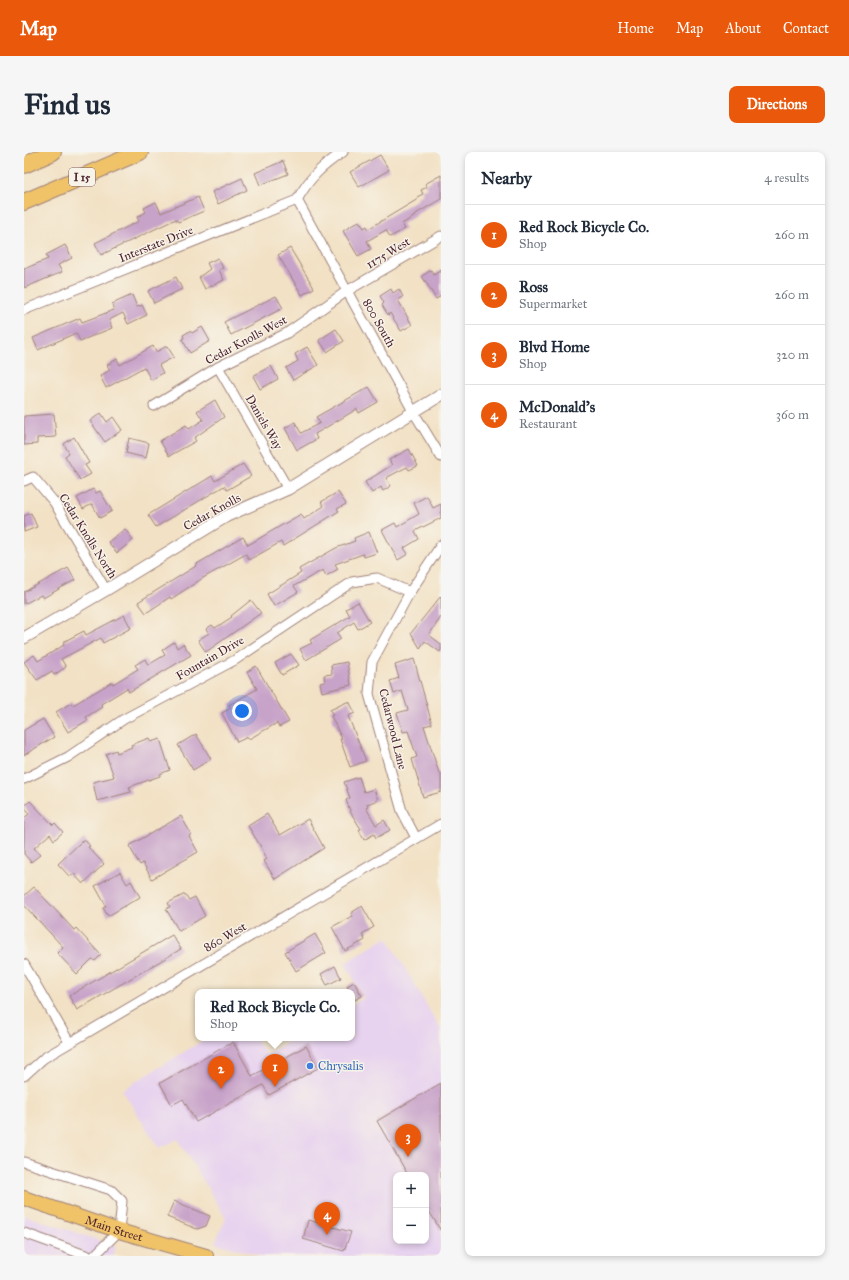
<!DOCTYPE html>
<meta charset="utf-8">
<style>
body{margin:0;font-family:"IM FELL Great Primer",serif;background:#f6f6f7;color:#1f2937}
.controls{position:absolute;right:12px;bottom:12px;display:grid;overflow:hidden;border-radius:8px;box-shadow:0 2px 6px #0003}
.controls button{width:36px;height:36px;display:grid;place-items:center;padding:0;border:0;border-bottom:1px solid #e0e1e3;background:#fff;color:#1f2937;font:20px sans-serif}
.you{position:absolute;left:218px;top:559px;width:14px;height:14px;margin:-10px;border:3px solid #fff;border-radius:50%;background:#1a73e8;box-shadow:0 0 0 6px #1a73e833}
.badge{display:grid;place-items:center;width:26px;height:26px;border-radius:50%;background:#ea580c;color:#fff;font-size:13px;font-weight:700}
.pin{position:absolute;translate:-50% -33px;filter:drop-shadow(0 1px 2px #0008)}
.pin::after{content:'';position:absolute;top:21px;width:14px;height:12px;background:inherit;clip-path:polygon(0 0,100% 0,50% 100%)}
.popup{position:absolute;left:171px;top:837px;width:160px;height:52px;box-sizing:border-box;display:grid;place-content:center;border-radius:8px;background:#fff;filter:drop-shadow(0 1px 3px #0005);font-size:13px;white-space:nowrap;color:#747a83}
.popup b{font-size:15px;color:#1f2937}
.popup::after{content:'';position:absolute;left:50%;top:100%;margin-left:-8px;border:8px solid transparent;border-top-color:#fff}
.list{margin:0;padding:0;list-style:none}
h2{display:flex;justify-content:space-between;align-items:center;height:52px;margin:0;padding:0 16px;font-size:17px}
h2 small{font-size:13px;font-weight:400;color:#747a83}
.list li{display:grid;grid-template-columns:26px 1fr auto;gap:12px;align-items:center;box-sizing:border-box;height:60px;padding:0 16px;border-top:1px solid #e0e1e3}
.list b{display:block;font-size:15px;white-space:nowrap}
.list p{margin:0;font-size:13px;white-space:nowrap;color:#747a83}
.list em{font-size:13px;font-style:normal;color:#747a83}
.map{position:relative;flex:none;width:417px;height:1104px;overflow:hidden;border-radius:8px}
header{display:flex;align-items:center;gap:24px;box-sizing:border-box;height:56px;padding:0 20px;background:#ea580c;color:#fff}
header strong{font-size:19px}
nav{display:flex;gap:22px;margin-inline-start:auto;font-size:14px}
.intro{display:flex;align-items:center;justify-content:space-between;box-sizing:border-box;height:96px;padding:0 24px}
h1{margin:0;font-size:28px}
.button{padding:10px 18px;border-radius:8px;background:#ea580c;color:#fff;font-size:14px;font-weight:700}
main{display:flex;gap:24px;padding:0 24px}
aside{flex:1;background:#fff;border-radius:8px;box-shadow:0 2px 6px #0003}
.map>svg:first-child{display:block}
.built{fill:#e7d2ef;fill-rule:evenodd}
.building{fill:#c7a2c9}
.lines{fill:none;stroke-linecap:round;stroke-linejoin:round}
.minor-casing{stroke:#9e8078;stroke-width:11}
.tertiary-casing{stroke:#9e8078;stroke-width:13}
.primary-casing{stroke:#9e8078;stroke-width:16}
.motorway-casing{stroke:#9e8078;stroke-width:18}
.minor{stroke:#fff;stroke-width:9}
.tertiary{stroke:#fff;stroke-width:11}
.primary{stroke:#f0c369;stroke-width:14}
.motorway{stroke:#f0c369;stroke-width:16}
.shop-dot{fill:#3f7fe0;stroke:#f7f3e8;stroke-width:1.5}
.labels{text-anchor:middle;stroke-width:3;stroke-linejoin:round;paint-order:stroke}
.shield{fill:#f7f3e8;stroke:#7e5f64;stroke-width:1}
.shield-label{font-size:11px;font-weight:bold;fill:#4a1f2b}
.street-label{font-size:12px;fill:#4a1f2b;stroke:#f7f3e8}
.shop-label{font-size:12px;fill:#366cbe;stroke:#f7f3e8;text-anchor:start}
</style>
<header>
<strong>Map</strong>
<nav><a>Home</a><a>Map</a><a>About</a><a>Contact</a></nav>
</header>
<div class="intro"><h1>Find us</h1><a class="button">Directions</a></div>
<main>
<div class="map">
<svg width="417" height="1104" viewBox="0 0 417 1104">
<rect width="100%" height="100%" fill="#f7f3e8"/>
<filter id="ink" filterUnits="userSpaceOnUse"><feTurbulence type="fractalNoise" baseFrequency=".025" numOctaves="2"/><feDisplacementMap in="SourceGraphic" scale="8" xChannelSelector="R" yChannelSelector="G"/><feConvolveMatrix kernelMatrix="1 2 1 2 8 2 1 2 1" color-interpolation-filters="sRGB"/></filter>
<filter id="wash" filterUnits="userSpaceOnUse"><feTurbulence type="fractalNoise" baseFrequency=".012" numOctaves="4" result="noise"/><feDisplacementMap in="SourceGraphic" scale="16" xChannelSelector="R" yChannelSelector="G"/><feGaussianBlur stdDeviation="0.9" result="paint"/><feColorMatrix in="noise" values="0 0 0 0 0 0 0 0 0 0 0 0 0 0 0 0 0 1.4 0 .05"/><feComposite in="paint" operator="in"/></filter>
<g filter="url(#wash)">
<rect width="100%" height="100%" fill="#f2e1c4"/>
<!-- built -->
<path class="built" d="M363 785 417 878V1104H238L191 1091 202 1066 154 987 135 996 98 938 183 886H232L242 903 271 886H328V853L340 846 321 811ZM372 1023H402V1089H372Z
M0 1063 92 1094 88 1104H0Z"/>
<g id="blocks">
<!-- building -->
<path class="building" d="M356 3 365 18 335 35 326 20Z
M259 9 264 22 236 33 231 21Z
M417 23V47L390 63 391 64 378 72 381 77 366 85 362 78 343 89 347 97 334 104 319 79 335 69 340 76 343 74 344 77 394 47 393 45 399 42 397 38 403 35 401 32Z
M218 26 223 38 194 52 188 40Z
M174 45 180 59 154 70 152 67 77 103 71 91 115 69 113 65 122 60 120 56 132 50 137 61Z
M41 93 48 106 34 113 38 120 0 136V117L24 107 22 103Z
M266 96 290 136 278 143 254 103Z
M194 106 199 116 195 118 200 128 181 137 175 125 186 117 183 111Z
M407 118 410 123 417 118V144L412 147 398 124Z
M152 125 158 137 130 151 124 139Z
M367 137 369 141 375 137 379 145 374 148 388 173 377 179 366 161 364 163 358 153 360 151 356 144Z
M108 143 113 155 118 153 123 163 104 172 99 161 85 168 88 176 56 189 52 181 14 198 9 186 56 166 58 170 90 158 88 152Z
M252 144 259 156 207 183 200 170Z
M178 175 186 189 166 201 158 187 160 186 159 183 166 179 168 181Z
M312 177 320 189 303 200 295 188Z
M129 194 132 200 143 194 150 205 135 213 139 221 127 228 120 215 82 236 76 224 86 218 83 213 93 207 96 213Z
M283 195 294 213 269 228 262 216 274 209 271 202Z
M247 214 254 227 236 237 229 224Z
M345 235 354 250 335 261 333 257 291 282 293 287 273 298 261 276 271 270 277 281 296 271 292 265Z
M191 248 200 265 170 286 172 289 145 304 136 289 162 273 165 277 179 268 173 259Z
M77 261 83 270 89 265 98 278 81 290 66 269Z
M30 262 32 285 13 286V292L0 293V264Z
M50 285 65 311 61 313 67 322 56 328 41 304 45 301 40 292Z
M105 286 125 291 122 306 102 301Z
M385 297 394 314 385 318 383 315 362 326 367 334 359 339 357 335 348 341 341 330 368 313 365 308Z
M219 312 227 324 203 338 200 334 132 375 124 363 188 324 191 329Z
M69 337 72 341 76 339 88 359 76 366 68 352 59 357 53 346Z
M314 340 322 352 313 357 315 359 259 394 257 390 225 408 222 402 179 426 147 447 146 445 122 461 114 450 172 414 171 413 219 385 224 393 277 362 280 367 300 354 297 350Z
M403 344 409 356 417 352V366L391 379 395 387 380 396 384 402 374 408 358 378 371 371 373 375 395 362 390 351Z
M7 361 13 375 0 380V364Z
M101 377 109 388 93 401 84 390Z
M345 380 353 401 340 405 339 402 311 412 314 417 302 424 299 418 270 434 274 440 250 454 243 442 277 421 275 417 312 396 331 389 330 386Z
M44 416 51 428 19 446 17 443 0 452V440Z
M417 444V465L405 483 417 492V498L416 500 401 489 396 496 387 481Z
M227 448 237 461 182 500 174 488 185 481 182 477 188 473 191 476 208 465 207 464Z
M334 450 346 470 334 477 330 470 313 481 317 487 282 508 276 497 288 491 286 488 326 464 322 457Z
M100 463 107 476 79 491 77 486 37 507 42 515 30 523 28 519 13 528 0 510 10 503 14 509 40 493 39 490 60 479 62 483Z
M150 490 153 496 159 492 167 503 105 540 103 536 77 552 78 555 62 565 64 568 44 580 32 560 47 551 49 553 88 530 89 532 114 517 111 513 121 507 124 513 141 503 138 498Z
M267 502 275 513 258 523 251 511Z
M390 507 408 572 400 574 415 621H417V640L399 645 388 607 393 605 384 579 379 580 373 561 384 558 378 539 370 542 366 529 375 526 371 513Z
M323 510 327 533 298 540 296 531 301 530 300 523 308 522 307 513Z
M232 514 265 570 255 575 253 571 225 587 224 585 213 590 198 561 207 556 205 553 233 537 223 520Z
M325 549 331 561 324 564 342 609 326 615 316 587H318L307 564 309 563 306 558Z
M19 567 30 585 0 603V578Z
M172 582 187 607 169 618 154 593Z
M125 586 127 590 136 587 146 618 136 622V624L105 635 107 640 73 649 69 630 90 625 82 602 92 598 93 601 108 595 107 593Z
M335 625 340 640 350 637 354 648 343 652 344 655 342 656 352 673 360 668 366 678 352 686 350 682 340 688 335 678 337 677 327 661 322 648 326 646 320 630Z
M6 649 29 673 31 671 39 680 30 688 26 682 10 696 16 703 7 710 0 702V666L5 662 0 654Z
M243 662 256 683 284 667 300 696 251 727 240 709 243 707 237 695 224 674Z
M157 664 167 682 165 684 174 700 128 727 119 711 116 713 105 694Z
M60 687 66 694 64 695 80 712 59 732 50 722 46 725 34 712Z
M96 720 103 732 107 729 116 745 84 764 79 756 82 754 71 734Z
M10 735 50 778 52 776 77 803 71 809 68 807 53 822 33 801 39 795 0 753V744Z
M161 742 165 748 171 745 181 764 155 779 142 757 146 755 144 751Z
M338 754 350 775 338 782 341 788 321 799 308 775 328 764 327 761Z
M291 782 302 801 272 819 261 800Z
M148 783 157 797 53 858 45 844Z
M311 814 317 826 303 833 297 822Z
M330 830 338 844 331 848 328 840H326L323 834Z
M209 890 228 924 282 894 294 916 245 943 239 933 172 970 159 947 148 953 136 931Z
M417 931V1079L402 1054V1023H384L353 969Z
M150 1049 186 1064 182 1074 173 1077 143 1065Z
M284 1068 327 1080 320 1099 279 1087Z"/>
</g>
</g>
<g filter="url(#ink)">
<use href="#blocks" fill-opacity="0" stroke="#9e8078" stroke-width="1"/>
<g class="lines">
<!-- minor casing -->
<g class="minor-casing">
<path id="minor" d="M273 48 389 259 417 305
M273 48C286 25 297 15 319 0
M0 158 273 48
M194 215 264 337
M130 254 194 215 263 181 323 139 417 84
M0 329 9 325 30 350 82 438
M0 627 44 605 100 567 211 508 328 430 353 426 386 440
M392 686 378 659 345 542 348 510 386 440 417 393
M0 812 45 890
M0 924 20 906 417 672
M0 1010 87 1038 98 1049 95 1079 70 1104
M0 1081 64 1104"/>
</g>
<!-- tertiary casing -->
<g class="tertiary-casing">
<path id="tertiary" d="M0 486 82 438 203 364 264 337 417 243"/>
</g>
<!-- primary casing -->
<g class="primary-casing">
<g id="primary">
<path id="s1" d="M0 1046 95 1079 182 1104"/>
</g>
</g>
<!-- motorway casing -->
<g class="motorway-casing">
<path id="motorway" d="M0 13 29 0
M0 50 116 0"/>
</g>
<!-- minor -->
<use href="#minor" class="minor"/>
<!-- tertiary -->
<use href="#tertiary" class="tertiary"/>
<!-- primary -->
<use href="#primary" class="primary"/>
<!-- motorway -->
<use href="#motorway" class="motorway"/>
</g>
</g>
<!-- markers -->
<circle class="shop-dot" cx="286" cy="914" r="4"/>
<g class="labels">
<!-- shield labels -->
<rect class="shield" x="45" y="16" width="26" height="18" rx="3"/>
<g class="shield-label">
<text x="58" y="29">I 15</text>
</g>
<!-- street labels -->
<g class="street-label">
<text transform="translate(132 92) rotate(-22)" y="4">Interstate Drive</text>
<text transform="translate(364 101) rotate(-31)" y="4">1175 West</text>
<text transform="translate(355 171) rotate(61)" y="4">800 South</text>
<text transform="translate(222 188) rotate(-28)" y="4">Cedar Knolls West</text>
<text transform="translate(240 270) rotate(60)" y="4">Daniels Way</text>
<text transform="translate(188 360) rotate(-29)" y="4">Cedar Knolls</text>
<text transform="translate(64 384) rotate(58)" y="4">Cedar Knolls North</text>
<text transform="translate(186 506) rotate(-30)" y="4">Fountain Drive</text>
<text transform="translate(369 577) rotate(76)" y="4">Cedarwood Lane</text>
<text transform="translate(201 785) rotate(-30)" y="4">860 West</text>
<text dy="4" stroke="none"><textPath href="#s1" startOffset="95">Main Street</textPath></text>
</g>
<!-- shop labels -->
<g class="shop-label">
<text x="294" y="918">Chrysalis</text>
</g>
</g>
</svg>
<div class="controls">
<button>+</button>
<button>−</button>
</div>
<div class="you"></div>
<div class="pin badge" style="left:251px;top:935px">1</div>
<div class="popup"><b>Red Rock Bicycle Co.</b>Shop</div>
<div class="pin badge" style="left:197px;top:937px">2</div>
<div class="pin badge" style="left:384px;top:1005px">3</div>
<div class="pin badge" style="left:303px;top:1083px">4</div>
</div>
<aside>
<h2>Nearby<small>4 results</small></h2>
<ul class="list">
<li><span class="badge">1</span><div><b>Red Rock Bicycle Co.</b><p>Shop</p></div><em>260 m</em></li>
<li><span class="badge">2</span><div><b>Ross</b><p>Supermarket</p></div><em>260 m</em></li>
<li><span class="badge">3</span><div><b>Blvd Home</b><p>Shop</p></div><em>320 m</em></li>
<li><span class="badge">4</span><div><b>McDonald's</b><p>Restaurant</p></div><em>360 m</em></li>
</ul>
</aside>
</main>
